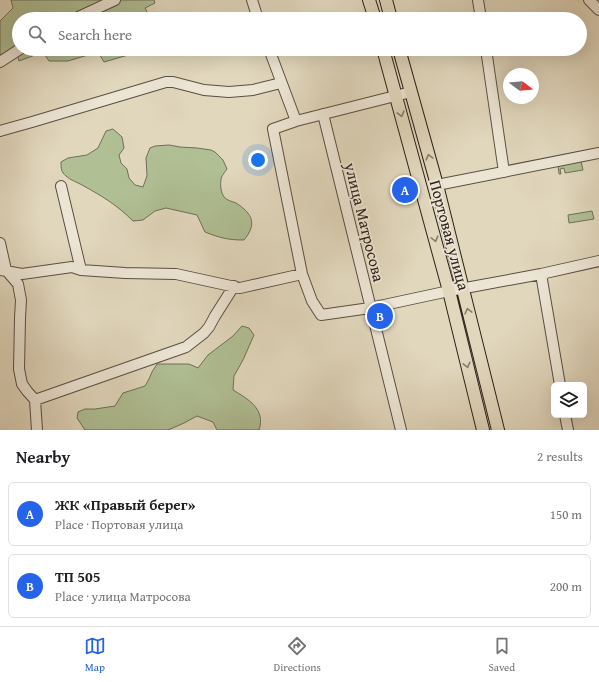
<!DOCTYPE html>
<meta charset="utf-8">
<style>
body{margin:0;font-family:"Gentium Book Plus",serif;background:#f2f2f2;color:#202124}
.controls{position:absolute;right:12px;bottom:12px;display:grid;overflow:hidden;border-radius:6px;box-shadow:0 4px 16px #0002}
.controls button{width:36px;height:36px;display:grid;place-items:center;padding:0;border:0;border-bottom:1px solid #e0e0e0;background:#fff;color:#202124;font:20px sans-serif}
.compass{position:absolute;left:503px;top:68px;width:36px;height:36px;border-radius:50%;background:#fff;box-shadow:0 4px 16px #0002;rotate:106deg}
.you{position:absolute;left:258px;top:160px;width:14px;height:14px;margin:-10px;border:3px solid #fff;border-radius:50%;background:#1a73e8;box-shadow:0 0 0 6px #1a73e833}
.badge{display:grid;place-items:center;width:26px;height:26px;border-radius:50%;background:#2563eb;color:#fff;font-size:13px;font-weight:700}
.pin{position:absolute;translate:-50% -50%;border:2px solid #fff;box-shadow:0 1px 4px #0006}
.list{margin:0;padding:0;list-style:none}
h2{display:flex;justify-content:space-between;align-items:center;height:52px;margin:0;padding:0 16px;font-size:17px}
h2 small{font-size:13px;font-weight:400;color:#757577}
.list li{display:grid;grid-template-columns:26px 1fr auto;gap:12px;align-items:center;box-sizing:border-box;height:64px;margin:0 8px 8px;padding:0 8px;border:1px solid #e0e0e0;border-radius:6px}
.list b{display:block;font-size:15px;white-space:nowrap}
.list p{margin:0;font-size:13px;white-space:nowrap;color:#757577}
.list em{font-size:13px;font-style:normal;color:#757577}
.icon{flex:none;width:22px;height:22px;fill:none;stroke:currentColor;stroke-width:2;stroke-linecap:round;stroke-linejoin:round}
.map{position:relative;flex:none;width:599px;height:430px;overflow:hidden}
.search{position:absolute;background:#fff;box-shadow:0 4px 16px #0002;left:12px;right:12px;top:12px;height:44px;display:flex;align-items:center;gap:10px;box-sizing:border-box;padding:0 14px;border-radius:22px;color:#757577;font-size:15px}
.sheet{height:196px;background:#fff}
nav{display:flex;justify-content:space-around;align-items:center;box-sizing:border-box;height:56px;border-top:1px solid #e0e0e0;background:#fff;font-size:11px;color:#757577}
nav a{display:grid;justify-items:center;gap:2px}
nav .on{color:#2563eb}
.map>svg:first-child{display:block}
.green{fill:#b0bf94;stroke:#6e7057}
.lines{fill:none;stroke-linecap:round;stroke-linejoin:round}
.minor-casing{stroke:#5a4e43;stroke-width:12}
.major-casing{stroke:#2d201a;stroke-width:14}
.minor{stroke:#ece5d4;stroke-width:10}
.major{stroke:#e1d7bd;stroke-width:12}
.oneway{stroke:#877c6c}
.labels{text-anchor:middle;stroke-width:3.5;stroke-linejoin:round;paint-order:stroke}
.street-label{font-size:16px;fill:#2d201a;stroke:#ece5d4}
</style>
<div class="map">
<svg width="599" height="430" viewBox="0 0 599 430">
<rect width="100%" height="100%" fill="#e1d7bd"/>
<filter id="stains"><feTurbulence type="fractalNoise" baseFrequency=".005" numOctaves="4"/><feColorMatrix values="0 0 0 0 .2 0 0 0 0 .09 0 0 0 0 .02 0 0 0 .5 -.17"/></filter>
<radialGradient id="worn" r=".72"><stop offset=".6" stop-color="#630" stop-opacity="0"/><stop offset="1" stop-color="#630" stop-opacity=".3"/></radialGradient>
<!-- green -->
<path class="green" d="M11 0H154L155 3 145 8 151 19H19V49H142V51L104 62 98 52 68 61H49L43 52 19 61 16 51 0 61V21L13 8Z
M113 129 122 137 124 148 119 155 121 163 127 169 129 178 135 185 143 187 147 176 146 158 150 148 155 146 169 145 180 147 197 148 211 150 215 152 223 160 227 169C225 172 221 176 221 180 220 184 221 192 223 195 225 200 231 201 236 203 253 214 257 224 244 240 228 240 220 238 205 232L197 215 166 208 155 211 143 220 133 221C117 205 102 196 82 185 77 182 70 180 66 176 61 172 61 168 61 162L68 158 87 155 98 148 106 131Z
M581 161 583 170 565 173 564 168 560 169 561 174H559L558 165Z
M592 211 594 219 569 223 568 215Z
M242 326 249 328 254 335 243 360 234 376 233 390C248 399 266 409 259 430H217L213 422 197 416 184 423 168 430H85L77 418 78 412 85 409H95L115 406 123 393 145 386 149 379 152 372 157 364H189L198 368 208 355 233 336Z"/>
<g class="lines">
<!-- minor casing -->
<g class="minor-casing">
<path id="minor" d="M252 0 258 19
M478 0 481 19
M589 0 599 10
M74 19 115 0
M269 49 296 121
M486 49 504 172
M0 62 20 49
M411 92 296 121 273 129 302 274 312 301 321 315 370 308 449 291 541 274 599 261
M323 114 401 430
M0 131 32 122 166 82H173L204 90 229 92 253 90 281 83
M437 185 599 153
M61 186 81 270
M0 243 6 270 18 284 21 300 20 318 19 369 22 384 27 391 35 400 37 430
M0 270 22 274 72 267 81 270 125 273 176 274 240 288 302 274
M541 274 560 385
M35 400 186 347 204 333 209 327 215 316 234 286
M565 415 568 430"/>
</g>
<!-- major casing -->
<g class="major-casing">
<path id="major" d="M369 0 375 19
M386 0 391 19
M383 49 449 291 483 430
M399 49 437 185 498 430"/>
</g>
<!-- minor -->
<use href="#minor" class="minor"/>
<!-- major -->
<use href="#major" class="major"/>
</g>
<!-- one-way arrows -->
<defs><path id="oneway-chevron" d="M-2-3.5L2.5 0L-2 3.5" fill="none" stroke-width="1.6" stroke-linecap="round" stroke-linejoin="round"/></defs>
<g class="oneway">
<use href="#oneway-chevron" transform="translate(401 114) rotate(75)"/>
<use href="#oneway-chevron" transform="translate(429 157) rotate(-105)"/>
<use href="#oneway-chevron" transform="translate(435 239) rotate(75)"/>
<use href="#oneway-chevron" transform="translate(468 311) rotate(-104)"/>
<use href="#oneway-chevron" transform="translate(467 365) rotate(76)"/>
</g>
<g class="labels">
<!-- street labels -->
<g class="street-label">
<text transform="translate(365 222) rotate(76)" y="6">улица Матросова</text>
<text transform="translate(450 235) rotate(75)" y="6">Портовая улица</text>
</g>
</g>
<rect width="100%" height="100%" filter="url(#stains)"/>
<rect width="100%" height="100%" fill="url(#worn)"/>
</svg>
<div class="controls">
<button><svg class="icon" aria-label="layers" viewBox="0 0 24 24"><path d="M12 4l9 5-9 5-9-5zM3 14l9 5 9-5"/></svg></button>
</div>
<svg class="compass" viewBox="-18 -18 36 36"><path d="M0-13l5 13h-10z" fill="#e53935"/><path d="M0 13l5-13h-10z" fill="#757577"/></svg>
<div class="you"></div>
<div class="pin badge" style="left:405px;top:190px">A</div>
<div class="pin badge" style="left:380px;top:316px">B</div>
<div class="search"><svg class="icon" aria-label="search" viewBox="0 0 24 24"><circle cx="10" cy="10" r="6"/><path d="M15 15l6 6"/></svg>Search here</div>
</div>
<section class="sheet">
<h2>Nearby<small>2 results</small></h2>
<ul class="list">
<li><span class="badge">A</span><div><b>ЖК «Правый берег»</b><p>Place · Портовая улица</p></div><em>150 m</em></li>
<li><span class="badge">B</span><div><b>ТП 505</b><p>Place · улица Матросова</p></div><em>200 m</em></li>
</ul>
</section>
<nav>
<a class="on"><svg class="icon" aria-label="map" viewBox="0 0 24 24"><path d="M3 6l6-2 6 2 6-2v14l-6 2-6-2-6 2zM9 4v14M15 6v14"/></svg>Map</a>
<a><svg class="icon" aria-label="directions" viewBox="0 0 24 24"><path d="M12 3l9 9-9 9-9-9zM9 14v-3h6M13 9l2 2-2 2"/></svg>Directions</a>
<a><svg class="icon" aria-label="saved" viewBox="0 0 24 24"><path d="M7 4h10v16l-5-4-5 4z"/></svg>Saved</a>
</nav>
